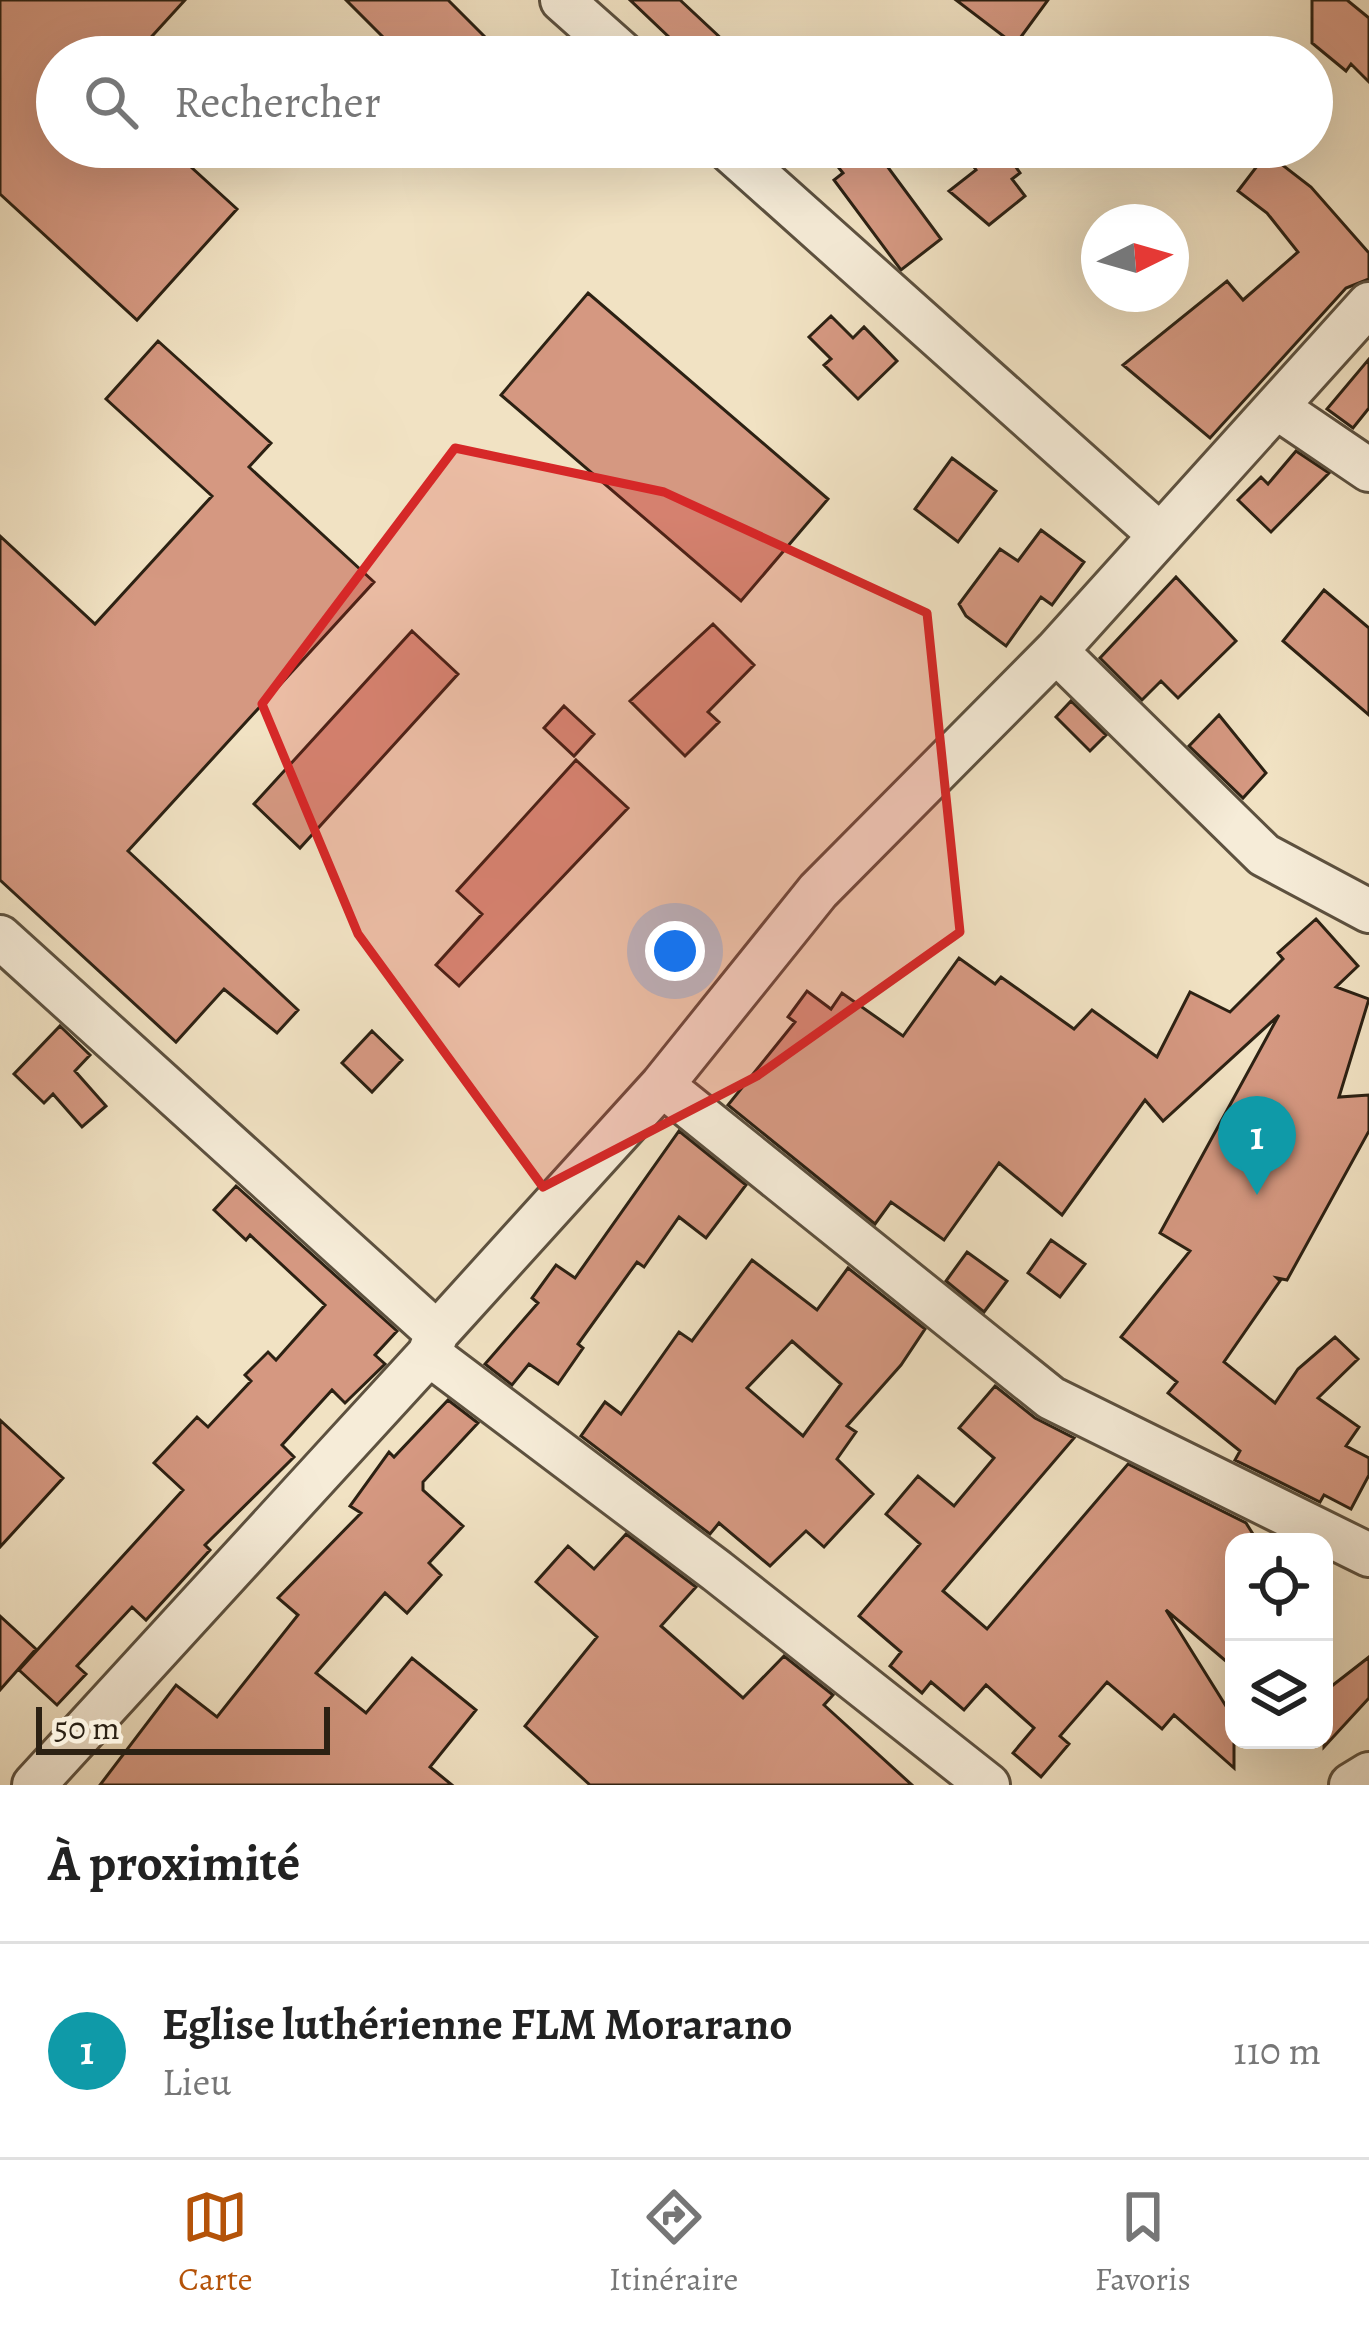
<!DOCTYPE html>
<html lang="fr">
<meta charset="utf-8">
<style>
body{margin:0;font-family:Alegreya,serif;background:#f6f6f6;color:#222}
.controls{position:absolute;right:36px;bottom:36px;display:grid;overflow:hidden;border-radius:24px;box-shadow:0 12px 48px #0002}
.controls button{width:108px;height:108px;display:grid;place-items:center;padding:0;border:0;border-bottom:3px solid #e0e0e0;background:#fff;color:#222;font:60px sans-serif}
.compass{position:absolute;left:1081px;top:204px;width:108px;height:108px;border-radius:50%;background:#fff;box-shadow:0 12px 48px #0002;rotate:85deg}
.scale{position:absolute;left:36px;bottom:30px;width:294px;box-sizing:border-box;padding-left:12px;border:6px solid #2c2113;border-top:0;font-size:33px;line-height:42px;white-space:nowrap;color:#2c2113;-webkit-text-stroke:9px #f6ecd8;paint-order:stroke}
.you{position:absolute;left:675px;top:951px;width:42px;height:42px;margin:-30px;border:9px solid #fff;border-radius:50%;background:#1a73e8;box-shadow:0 0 0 18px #1a73e833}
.badge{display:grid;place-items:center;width:78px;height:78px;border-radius:50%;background:#b45309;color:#fff;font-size:39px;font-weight:700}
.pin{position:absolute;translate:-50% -99px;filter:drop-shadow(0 3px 6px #0008)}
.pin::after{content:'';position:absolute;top:63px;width:42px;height:36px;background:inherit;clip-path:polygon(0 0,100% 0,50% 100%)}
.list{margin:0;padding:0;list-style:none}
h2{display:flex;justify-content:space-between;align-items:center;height:156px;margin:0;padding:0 48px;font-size:51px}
h2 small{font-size:39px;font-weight:400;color:#767676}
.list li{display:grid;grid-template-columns:78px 1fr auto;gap:36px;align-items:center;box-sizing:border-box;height:216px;padding:0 48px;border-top:3px solid #e0e0e0}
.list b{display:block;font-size:45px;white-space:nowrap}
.list p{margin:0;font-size:39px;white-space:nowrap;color:#767676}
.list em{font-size:39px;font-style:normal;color:#767676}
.icon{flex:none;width:66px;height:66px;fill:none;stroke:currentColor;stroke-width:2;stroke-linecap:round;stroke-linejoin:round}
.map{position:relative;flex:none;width:1369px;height:1785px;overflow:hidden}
.search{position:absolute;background:#fff;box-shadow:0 12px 48px #0002;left:36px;right:36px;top:36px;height:132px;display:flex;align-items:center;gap:30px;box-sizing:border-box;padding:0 42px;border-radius:66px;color:#767676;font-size:45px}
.sheet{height:372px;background:#fff}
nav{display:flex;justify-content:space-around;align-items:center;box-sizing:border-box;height:168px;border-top:3px solid #e0e0e0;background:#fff;font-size:33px;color:#767676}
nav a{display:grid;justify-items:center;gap:6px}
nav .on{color:#b45309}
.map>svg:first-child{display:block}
.building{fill:#d59881;stroke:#2c2113;stroke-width:3;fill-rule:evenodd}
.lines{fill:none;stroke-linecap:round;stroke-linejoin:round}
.street-casing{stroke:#5d513f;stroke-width:48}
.street{stroke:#f6ecd8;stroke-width:42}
.marked{fill:#d62828;fill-opacity:0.2;stroke:#d62828;stroke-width:9;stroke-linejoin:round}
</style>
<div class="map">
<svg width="1369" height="1785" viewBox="0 0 1369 1785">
<rect width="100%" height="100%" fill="#f1e2c3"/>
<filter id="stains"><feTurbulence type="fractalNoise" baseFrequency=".00167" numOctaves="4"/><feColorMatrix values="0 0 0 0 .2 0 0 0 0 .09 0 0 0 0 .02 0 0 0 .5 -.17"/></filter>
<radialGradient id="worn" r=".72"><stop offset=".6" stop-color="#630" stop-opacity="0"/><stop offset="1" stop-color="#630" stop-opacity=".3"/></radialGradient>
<!-- building -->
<path class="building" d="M0 0H185L133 57H57V147H169L237 209 137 320 0 194Z
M346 0H448L505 57H403Z
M630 0H680L741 57H690Z
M956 0H1048L1015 45Z
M1312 0H1347L1369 18V82L1351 64 1346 71 1312 43Z
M822 147H873L941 239 901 270 834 180 843 173Z
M960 147H1002L1020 173 1012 179 1025 196 989 225 949 191 976 170Z
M1267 153 1311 187 1369 253V279L1346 288 1210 438 1123 365 1227 281 1243 300 1298 252 1267 213 1238 191Z
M588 293 828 499 741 601 501 395Z
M831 316 853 338 864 327 897 361 858 399 824 365 831 359 809 337Z
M158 341 271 443 249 467 374 582 128 851 298 1010 277 1033 224 989 176 1042 0 880V536L95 624 212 496 106 399Z
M1369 359V408L1353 428 1327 409Z
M1296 451 1329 473 1271 532 1238 500 1261 477 1268 484Z
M952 458 996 491 958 542 915 509Z
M1041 530 1084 562 1052 605 1041 597 1006 646 966 616 959 604 1000 549 1018 561Z
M1176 577 1236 641 1178 698 1161 681 1142 700 1100 658Z
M1324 590 1369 628V715L1283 641Z
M713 624 754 665 708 712 719 722 685 756 630 701Z
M412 631 458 674 300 848 254 804Z
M1071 701 1106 735 1090 751 1056 717Z
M564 706 594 734 574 756 544 728Z
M1219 715 1266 773 1243 798 1189 746Z
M576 760 628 808 459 986 436 965 482 914 457 891Z
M1316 919 1358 966 1336 987 1369 999 1339 1097 1369 1095V1131L1287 1280 1277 1278 1280 1281 1224 1362 1275 1403 1298 1369 1335 1337 1358 1359 1318 1398 1359 1427 1346 1446 1369 1458V1475L1351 1509 1324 1495 1320 1502 1235 1460 1240 1451 1168 1393 1177 1382 1121 1337 1190 1251 1160 1233 1279 1015 1163 1121 1145 1100 1062 1215 999 1163 944 1240 891 1202 875 1224 728 1105 795 1022 788 1017 807 991 831 1009 842 993 903 1036 959 958 995 984 1001 977 1074 1029 1092 1010 1157 1057 1190 992 1230 1012 1283 959 1278 953Z
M60 1026 90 1055 75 1071 106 1106 82 1127 53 1094 44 1103 14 1074Z
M372 1031 402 1060 372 1092 342 1063Z
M679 1131 746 1185 706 1238 679 1217 644 1267 637 1262 578 1344 583 1348 558 1384 529 1364 512 1385 485 1364 538 1303 532 1298 556 1265 575 1278Z
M236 1186 397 1331 375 1355 385 1364 345 1403 332 1390 282 1445 294 1457 205 1545 210 1550 146 1620 132 1607 77 1666 86 1674 57 1705 19 1670 183 1490 154 1463 197 1417 208 1427 251 1381 245 1375 268 1352 276 1360 325 1305 250 1235 246 1240 214 1210Z
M1051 1240 1085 1264 1060 1297 1028 1273Z
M967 1252 1007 1281 984 1312 946 1281Z
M752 1260 817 1310 848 1268 925 1329 901 1365 847 1426 856 1432 837 1459 873 1494 824 1547 806 1531 770 1566 719 1523 710 1534 581 1436 605 1402 621 1414 679 1332 692 1341ZM792 1341 841 1384 803 1436 747 1388Z
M995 1386 1035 1418 1074 1438 943 1591 987 1629 1128 1464 1246 1523 1258 1542H1234V1668L1166 1610 1234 1719V1768L1174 1715 1162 1729 1107 1682 1060 1736 1069 1744 1041 1777 1013 1753 1034 1728 986 1685 964 1710 931 1682 922 1693 890 1666 901 1652 859 1616 920 1544 886 1514 918 1476 954 1506 994 1458 959 1428Z
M448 1400 478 1423 423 1482V1490L463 1526 429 1563 441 1575 407 1613 385 1593 316 1673 366 1713 412 1658 476 1710 430 1767 452 1785H100L176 1685 217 1717 298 1615 278 1598 361 1513 350 1506 389 1452 394 1457Z
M0 1420 63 1478 0 1547Z
M626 1534 696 1587 661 1626 743 1698 784 1656 833 1695 824 1705 912 1785H590L525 1726 597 1637 536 1582 568 1546 594 1569Z
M0 1616 36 1649 0 1690Z
M1369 1657V1698L1324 1747V1692Z"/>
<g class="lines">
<!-- street casing -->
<g class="street-casing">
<path id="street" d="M562 0 626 57
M726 147 1160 535
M1276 407 1369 470
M1056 651 1264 855 1369 911
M0 937 437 1333
M662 1085 1051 1398 1369 1555
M429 1354 717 1571 988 1785
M34 1785 429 1354 437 1333 662 1085 818 891 1056 651 1369 304
M1351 1785 1369 1774"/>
</g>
<!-- street -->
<use href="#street" class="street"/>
</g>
<!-- marked area -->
<path class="marked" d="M455 448 664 492 927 613 960 932 757 1076 543 1187 358 934 262 704Z"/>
<rect width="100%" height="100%" filter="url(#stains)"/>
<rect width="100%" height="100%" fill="url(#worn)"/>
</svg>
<div class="controls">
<button><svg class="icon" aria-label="locate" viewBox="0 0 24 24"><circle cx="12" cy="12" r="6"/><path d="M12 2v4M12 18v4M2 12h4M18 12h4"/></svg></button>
<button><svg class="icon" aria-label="layers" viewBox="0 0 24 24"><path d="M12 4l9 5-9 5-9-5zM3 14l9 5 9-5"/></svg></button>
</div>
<svg class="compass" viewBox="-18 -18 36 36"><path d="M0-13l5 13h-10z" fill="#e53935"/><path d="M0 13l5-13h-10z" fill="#767676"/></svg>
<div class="scale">50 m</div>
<div class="you"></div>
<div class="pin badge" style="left:1257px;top:1195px;background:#0f9aa8">1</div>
<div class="search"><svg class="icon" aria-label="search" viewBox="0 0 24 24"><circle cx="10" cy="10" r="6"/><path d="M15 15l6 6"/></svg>Rechercher</div>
</div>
<section class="sheet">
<h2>À proximité<small></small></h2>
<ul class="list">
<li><span class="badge" style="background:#0f9aa8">1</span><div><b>Eglise luthérienne FLM Morarano</b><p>Lieu</p></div><em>110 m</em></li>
</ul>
</section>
<nav>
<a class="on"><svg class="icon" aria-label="map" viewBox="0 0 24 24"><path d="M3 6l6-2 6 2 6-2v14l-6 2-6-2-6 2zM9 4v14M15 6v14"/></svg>Carte</a>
<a><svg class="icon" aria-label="directions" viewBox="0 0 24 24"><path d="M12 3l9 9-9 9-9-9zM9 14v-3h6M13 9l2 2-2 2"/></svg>Itinéraire</a>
<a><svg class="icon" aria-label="saved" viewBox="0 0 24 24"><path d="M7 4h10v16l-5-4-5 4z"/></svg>Favoris</a>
</nav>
